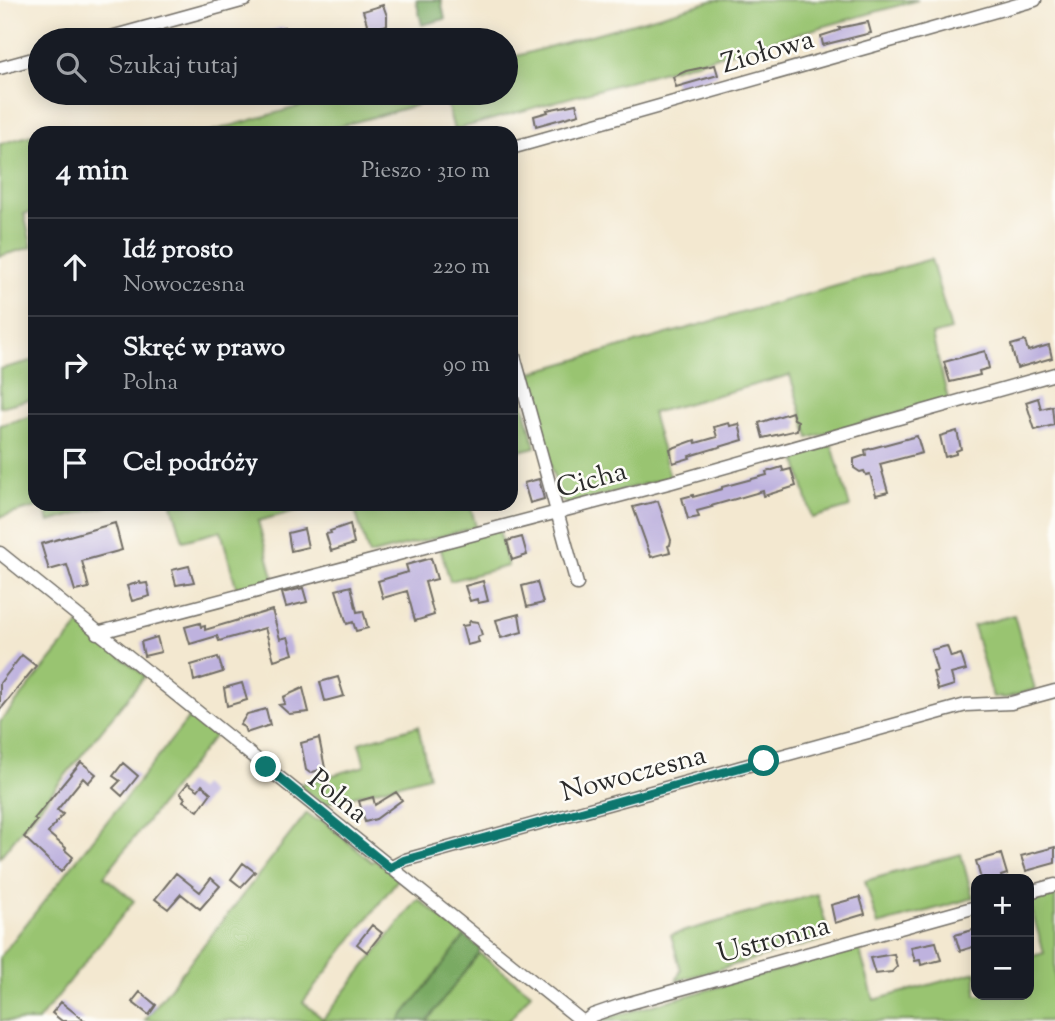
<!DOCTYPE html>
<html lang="pl">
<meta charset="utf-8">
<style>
body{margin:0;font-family:"Sorts Mill Goudy",serif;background:#242831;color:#f1f3f6}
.controls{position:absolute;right:21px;bottom:21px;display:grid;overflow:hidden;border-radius:14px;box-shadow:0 4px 18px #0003}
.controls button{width:63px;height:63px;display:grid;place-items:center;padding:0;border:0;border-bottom:2px solid #363941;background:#171b24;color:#f1f3f6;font:35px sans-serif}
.stop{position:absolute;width:21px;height:21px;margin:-16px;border:5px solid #0f766e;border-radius:50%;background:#fff}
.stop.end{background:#0f766e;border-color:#fff;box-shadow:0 2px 7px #0008}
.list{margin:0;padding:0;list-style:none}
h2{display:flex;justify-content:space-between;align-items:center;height:91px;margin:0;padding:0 28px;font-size:30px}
h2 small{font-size:23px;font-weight:400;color:#9ea1a6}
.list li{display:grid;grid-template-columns:46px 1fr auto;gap:21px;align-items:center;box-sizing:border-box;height:98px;padding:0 28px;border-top:2px solid #363941}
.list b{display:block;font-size:26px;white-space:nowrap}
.list p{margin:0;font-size:23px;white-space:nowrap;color:#9ea1a6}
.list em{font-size:23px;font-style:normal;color:#9ea1a6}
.icon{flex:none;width:38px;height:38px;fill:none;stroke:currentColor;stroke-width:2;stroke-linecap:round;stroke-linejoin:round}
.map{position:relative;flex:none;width:1055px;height:1021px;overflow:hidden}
.search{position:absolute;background:#171b24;box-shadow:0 4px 18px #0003;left:28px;top:28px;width:490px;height:77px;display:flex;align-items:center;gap:18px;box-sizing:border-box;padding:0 24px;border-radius:38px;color:#9ea1a6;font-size:26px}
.panel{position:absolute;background:#171b24;box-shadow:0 4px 18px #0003;left:28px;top:126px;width:490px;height:385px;border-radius:21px}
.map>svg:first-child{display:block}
.green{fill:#99c471;stroke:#62784e;stroke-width:2}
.forest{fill:#7aaa63;stroke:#526a47;stroke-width:2}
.building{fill:#beb2de}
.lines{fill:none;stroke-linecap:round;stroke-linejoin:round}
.minor-casing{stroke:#716d65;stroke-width:15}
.minor{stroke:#fff;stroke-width:12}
.route{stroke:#0f766e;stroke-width:9}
.labels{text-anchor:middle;stroke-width:5;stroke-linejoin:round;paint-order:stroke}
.street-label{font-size:28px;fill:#2b2b2b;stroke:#fdfcf7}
</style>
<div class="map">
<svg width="1055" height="1021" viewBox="0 0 1055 1021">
<rect width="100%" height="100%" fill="#fdfcf7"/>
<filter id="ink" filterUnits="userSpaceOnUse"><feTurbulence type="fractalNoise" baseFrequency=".0143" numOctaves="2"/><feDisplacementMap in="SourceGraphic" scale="14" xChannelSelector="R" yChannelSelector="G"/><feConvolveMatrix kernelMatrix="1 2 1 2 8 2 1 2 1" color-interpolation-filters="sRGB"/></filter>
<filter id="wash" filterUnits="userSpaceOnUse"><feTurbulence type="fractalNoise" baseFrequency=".00686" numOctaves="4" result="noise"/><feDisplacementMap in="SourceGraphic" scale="28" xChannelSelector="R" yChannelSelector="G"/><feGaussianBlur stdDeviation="1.57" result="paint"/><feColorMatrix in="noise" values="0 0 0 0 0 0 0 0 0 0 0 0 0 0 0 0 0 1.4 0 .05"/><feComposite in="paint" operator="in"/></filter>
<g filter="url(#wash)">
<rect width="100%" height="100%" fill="#f3e8d0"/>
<!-- green -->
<path class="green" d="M715 0H918L454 130 444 93H506V59Z
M346 93H437L439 99 315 133H206Z
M35 134V211L24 214 32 247 0 256V144Z
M931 259 951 330 932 335 948 399 809 438 790 375 652 413 670 477 569 505 561 500 523 375Z
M511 357 535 447 511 453Z
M35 360V398L0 407V369Z
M35 415V504H115L49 522 44 505 0 517V425Z
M832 445 850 507 812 518 795 455Z
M172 504H321L258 521 274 580 237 590 221 531 183 541Z
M353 504H470L476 527 369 555Z
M499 529 508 566 450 581 440 547Z
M1014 615 1035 689 1005 698 993 697 973 626Z
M80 624 145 676 0 857V722Z
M191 715 216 734 104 876 134 901 38 1021H0V957Z
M418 726 429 776 324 804 297 785 365 766 359 743Z
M307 813 316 820H322L372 862 375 860 399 878 303 1002 323 1019 418 899 465 936 399 1021 145 1020Z
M961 854 973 898 878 925 865 881Z
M817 894 830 938 676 981 681 970 671 935Z
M1055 894V1021H603V1019L859 948 874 1000 976 972V995H1029V957L1044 953 1029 901Z
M479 953 531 993 509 1021H427Z"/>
<!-- forest -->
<path class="forest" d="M416 0H441L445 19 422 25Z
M465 936 480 948 479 953 427 1021H399Z"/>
<g id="blocks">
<!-- building -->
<path class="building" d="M383 5 387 16V25L374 29V26L368 27 363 11Z
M868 22 871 33 823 45 821 36 840 30 839 28Z
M284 27 288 40H246V37Z
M715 65 718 75 676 87 673 77 686 71Z
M576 104 579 114 536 126 534 116 548 112 547 110Z
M1025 341 1028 351 1049 345 1052 358 1017 368 1011 345Z
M985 351 989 368 979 371 980 375 950 382 944 362Z
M1038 398 1041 409 1052 406 1054 425 1035 430 1026 402Z
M792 412 794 419 798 421 797 430 763 438 759 423Z
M729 423 730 426 739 424 743 440 689 456 690 458 673 463 670 449 695 440 696 443 717 437 714 427Z
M957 431 961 449 956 451V454L945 457 940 436Z
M917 436 922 453 880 464 888 492 876 495 870 474 866 475 864 471 860 472 854 468V459L866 455 865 450Z
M782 467 783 471 791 469 796 486 764 496 763 491 711 506 712 507 697 511 699 517 688 519 682 498 693 495V497L722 489V487L767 475 766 472Z
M539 479 544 499 530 503 524 483Z
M658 501 671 540 670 545 668 546 670 552 651 557 633 507Z
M115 523 122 550 82 561 89 588 75 591 67 565 49 570 41 544Z
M350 524 354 544 331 551 326 534 331 533 330 531Z
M304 529 308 547 291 551 288 533Z
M522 537 527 555 512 560 507 541Z
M431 558 437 579 425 582 434 615 415 621 407 591 383 598 378 581 408 572 406 565Z
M189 566 194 582 176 585 172 570Z
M483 581 488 601 478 603 477 599 470 601 465 586Z
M140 582 141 584 147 583 150 596 132 601 127 586Z
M537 582 543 603 527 607 522 586Z
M351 586 357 612 363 611 368 628 356 631 353 622 347 624 336 590Z
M303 588 307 602 286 607 282 593Z
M272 610 280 639 288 637 293 654 274 660 265 628 219 641 217 636 190 644 185 627 200 623 201 627 205 626V630Z
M519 614 522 632 501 638 496 620Z
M470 621 478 622 482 635 477 637 479 642 467 645 462 626 468 625Z
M157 637 161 652 144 656 141 642Z
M947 646 951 657 961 654 966 670 951 674 954 685 938 690 933 672 937 671 931 650Z
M22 655 36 666 0 710V683Z
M218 657 223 672 194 681 191 665Z
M338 677 344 696 325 701 320 682Z
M242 683 247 700 227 706 224 688Z
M303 688 309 712 289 714 279 705 285 704 283 697Z
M266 709 270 725 246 733 244 727 240 725 247 714Z
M319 738 325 768 310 773 306 770 301 743Z
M81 762 96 774 88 783 83 778 57 810 63 814 48 833 66 848 65 850 73 857 61 872 24 837 37 821 34 819Z
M123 763 138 776 122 796 113 788 120 781 113 776Z
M188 783 198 790 202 785 211 793 198 811 183 801 185 798 180 793Z
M396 792 402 800 376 819 365 822 359 801 373 797 375 805Z
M1055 847V863L1026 871 1021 856Z
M1001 854 1007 874 1001 876 1002 879H981L976 861Z
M243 863 255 872 241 887 231 879Z
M176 873 200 892 211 878 220 886 200 909 181 894 168 909 155 899Z
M860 897 865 914 835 923 831 905Z
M372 925 382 933 367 952 357 944Z
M976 929V946L960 951 955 935Z
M936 942 941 960 921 965 920 960 915 961 911 947Z
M894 954 897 967 892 972 875 974 870 958Z
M140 992 156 1005 149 1015 132 1002Z
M61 1002 85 1021H62L52 1013Z"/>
</g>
</g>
<g filter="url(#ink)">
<use href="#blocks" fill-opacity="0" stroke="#716d65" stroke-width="2"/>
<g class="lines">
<!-- minor casing -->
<g class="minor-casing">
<path id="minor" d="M100 40 245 0
M0 68 40 57
M511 148 1035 0
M511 345 577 584
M0 553 582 1021
M97 633 672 482 1055 374
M390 868 405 860 966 705 1011 703 1055 691
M1029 892 1055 885
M585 1021 593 1015 619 1006 976 907"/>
</g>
<!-- minor -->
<use href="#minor" class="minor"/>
</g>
</g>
<g class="lines" filter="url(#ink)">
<!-- route -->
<path class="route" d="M266 767 390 868 405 860 764 761"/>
</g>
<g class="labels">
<!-- street labels -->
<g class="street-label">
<text transform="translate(767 50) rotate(-16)" y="10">Ziołowa</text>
<text transform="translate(591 478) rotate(-15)" y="10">Cicha</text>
<text transform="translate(633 772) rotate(-15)" y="10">Nowoczesna</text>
<text transform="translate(339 795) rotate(39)" y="10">Polna</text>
<text transform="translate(773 938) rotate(-15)" y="10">Ustronna</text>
</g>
</g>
</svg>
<div class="controls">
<button>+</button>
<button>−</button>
</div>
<div class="stop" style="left:764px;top:761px"></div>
<div class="stop end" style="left:266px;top:767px"></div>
<div class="search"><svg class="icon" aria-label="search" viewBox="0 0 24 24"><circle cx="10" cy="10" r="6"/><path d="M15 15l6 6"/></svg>Szukaj tutaj</div>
<section class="panel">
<h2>4 min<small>Pieszo · 310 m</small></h2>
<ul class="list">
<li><svg class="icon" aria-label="ahead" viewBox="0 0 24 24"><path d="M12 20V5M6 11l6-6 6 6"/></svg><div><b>Idź prosto</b><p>Nowoczesna</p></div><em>220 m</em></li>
<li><svg class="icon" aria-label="right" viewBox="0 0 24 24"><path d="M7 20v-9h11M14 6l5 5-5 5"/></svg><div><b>Skręć w prawo</b><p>Polna</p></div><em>90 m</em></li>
<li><svg class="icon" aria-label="arrive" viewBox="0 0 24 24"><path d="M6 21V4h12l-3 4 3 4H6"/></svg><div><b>Cel podróży</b></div></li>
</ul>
</section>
</div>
